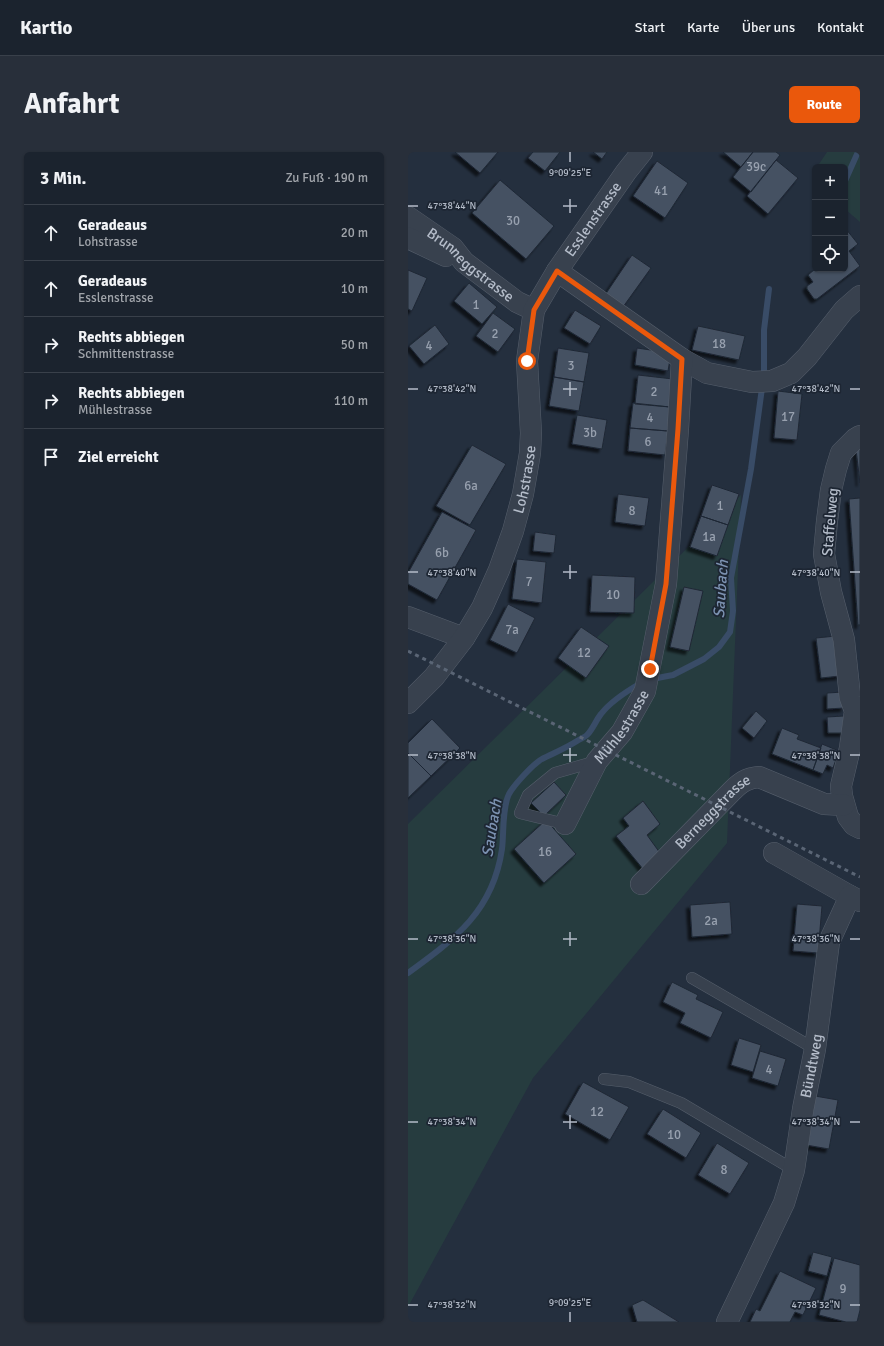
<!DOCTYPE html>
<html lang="de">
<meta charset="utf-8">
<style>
body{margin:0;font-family:Signika,sans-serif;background:#282f3a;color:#f1f3f6}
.controls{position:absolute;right:12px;top:12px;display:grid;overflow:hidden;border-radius:6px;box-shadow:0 1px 3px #0004}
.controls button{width:36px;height:36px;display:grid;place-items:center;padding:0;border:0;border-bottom:1px solid #39404a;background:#1b232e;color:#f1f3f6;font:20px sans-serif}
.stop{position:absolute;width:12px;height:12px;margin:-9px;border:3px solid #ea580c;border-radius:50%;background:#fff}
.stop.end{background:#ea580c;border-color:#fff;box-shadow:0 1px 4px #0008}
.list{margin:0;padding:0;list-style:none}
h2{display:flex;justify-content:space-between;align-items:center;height:52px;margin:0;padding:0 16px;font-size:17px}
h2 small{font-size:13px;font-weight:400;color:#a0a4aa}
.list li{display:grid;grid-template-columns:26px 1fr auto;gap:12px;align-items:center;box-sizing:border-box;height:56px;padding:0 16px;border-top:1px solid #39404a}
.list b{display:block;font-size:15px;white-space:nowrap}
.list p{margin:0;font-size:13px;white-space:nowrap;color:#a0a4aa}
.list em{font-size:13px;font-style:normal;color:#a0a4aa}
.icon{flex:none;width:22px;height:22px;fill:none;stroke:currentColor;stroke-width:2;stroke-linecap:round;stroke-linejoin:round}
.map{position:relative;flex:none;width:452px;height:1170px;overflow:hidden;border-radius:6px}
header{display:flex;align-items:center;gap:24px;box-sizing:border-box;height:56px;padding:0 20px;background:#1b232e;border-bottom:1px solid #39404a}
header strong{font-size:19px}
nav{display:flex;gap:22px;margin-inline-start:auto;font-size:14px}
.intro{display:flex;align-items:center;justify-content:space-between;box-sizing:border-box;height:96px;padding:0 24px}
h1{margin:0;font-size:28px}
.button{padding:10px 18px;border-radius:6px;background:#ea580c;color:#fff;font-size:14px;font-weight:700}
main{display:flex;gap:24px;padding:0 24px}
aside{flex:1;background:#1b232e;border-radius:6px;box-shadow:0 1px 3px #0004}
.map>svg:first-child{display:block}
.green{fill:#263c3f}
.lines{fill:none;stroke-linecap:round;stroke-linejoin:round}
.stream{stroke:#394c67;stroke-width:6}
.building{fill:#455162;stroke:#1f2835;filter:url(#shadow)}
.lane-casing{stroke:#565f6c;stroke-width:12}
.street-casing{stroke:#565f6c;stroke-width:22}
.lane{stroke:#38414e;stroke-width:11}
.street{stroke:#38414e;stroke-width:21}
.rail{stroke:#5a6575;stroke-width:3;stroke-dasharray:4 4;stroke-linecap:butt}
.route{stroke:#ea580c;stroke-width:5}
.ticks{fill:none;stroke:#b4bcc9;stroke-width:1.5}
.labels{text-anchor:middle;stroke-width:3.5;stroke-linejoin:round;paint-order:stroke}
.number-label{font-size:13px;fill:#98a1af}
.street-label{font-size:15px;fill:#b4bcc9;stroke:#1d2633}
.water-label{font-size:16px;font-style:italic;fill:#7c92b1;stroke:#1d2633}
.ticks-label{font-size:10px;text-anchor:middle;fill:#b4bcc9;stroke:#1d2633;stroke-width:3.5;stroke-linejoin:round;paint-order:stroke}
</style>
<header>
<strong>Kartio</strong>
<nav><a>Start</a><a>Karte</a><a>Über uns</a><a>Kontakt</a></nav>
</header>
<div class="intro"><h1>Anfahrt</h1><a class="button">Route</a></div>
<main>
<aside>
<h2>3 Min.<small>Zu Fuß · 190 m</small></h2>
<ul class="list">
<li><svg class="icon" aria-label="ahead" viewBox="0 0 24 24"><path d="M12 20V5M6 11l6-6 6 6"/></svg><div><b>Geradeaus</b><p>Lohstrasse</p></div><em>20 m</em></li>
<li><svg class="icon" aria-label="ahead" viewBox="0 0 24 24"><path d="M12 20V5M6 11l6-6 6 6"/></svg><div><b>Geradeaus</b><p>Esslenstrasse</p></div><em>10 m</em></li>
<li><svg class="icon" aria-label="right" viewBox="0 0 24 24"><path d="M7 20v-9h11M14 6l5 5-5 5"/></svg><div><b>Rechts abbiegen</b><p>Schmittenstrasse</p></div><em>50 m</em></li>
<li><svg class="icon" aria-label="right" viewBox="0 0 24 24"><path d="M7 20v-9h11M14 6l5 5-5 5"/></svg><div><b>Rechts abbiegen</b><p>Mühlestrasse</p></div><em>110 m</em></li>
<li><svg class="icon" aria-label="arrive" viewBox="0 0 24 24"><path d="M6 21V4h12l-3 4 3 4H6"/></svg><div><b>Ziel erreicht</b></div></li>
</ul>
</aside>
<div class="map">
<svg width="452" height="1170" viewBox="0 0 452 1170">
<defs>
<filter id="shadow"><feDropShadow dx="-3.5" dy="3.5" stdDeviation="1" flood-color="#0009"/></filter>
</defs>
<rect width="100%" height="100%" fill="#242f3e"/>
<!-- green -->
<path class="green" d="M419 0H452V70L437 57V15H409Z
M333 343 319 691 125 926 0 1155V672Z"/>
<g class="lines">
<!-- stream -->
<path class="stream" d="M437 29 450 0
M356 222V178L361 137
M244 527 265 523 296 507 311 495 322 480 325 459 323 426 343 317 354 236
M0 821C48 786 85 759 94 697 96 681 94 656 101 642 106 633 125 612 134 607 146 601 158 596 169 589 172 587 177 585 179 583 185 577 188 568 193 562 203 549 219 539 233 531"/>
</g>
<!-- building -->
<path class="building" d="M47 0H90L72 21Z
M125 0H152L137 19 120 6Z
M185 0H199L194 7Z
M315 0H345L333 15Z
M345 0H368L372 3 343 40 325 25Z
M368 8 390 26 360 62 339 44Z
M249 9 280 31 257 66 225 44Z
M92 28 146 74 118 107 64 61Z
M438 77 450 92 441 99 452 114 409 147H406L399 137V134L405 130 400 123 407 117H437V79Z
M224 103 243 116 215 155 197 143Z
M0 118 19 126 4 159 0 157Z
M61 131 89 155 74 172 46 149Z
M167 158 193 174 182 192 156 176Z
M85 161 107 177 90 200 68 184Z
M27 173 41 192 16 212 1 194Z
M290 174 337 184 331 208 284 198Z
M150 196 181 201 176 230 146 225Z
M229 196 263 201 260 219 227 213Z
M230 223 265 227 262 255 227 252Z
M146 225 176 230 171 259 141 254Z
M370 239 394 242 389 288 366 286Z
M225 251 262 255 260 279 222 276Z
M169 263 199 268 194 297 164 292Z
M222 276 260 279 257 303 220 299Z
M64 293 98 312 62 373 28 354Z
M452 296V331L448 297Z
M304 333 331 342 320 373 293 364Z
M210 342 241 346 237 374 207 370Z
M452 346V473H450L441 347Z
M34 360 68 378 29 448 0 432V421Z
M293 364 320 373 309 404 282 395Z
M127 380 148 383 146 401 125 399Z
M109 407 138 410 134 451 104 447Z
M184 423 227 425 226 461 182 460Z
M276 435 295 439 281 499 262 495Z
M100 452 127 466 109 501 82 488Z
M173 475 201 494 178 526 150 506Z
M428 484 432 524 413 526 408 486Z
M436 540V556L419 557V541Z
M348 559 359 569 346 586 334 576Z
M436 564V581H420L419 565Z
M24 567 52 596 23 624 0 601V591Z
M374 576 391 583 389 587 413 596 405 618 364 602Z
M414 592 431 599 425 616 419 613 415 622 405 618Z
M0 601 23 624 0 646Z
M146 630 158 643 136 664 123 651Z
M235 649 252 672 239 683 252 701 235 717 208 684 221 674 215 666Z
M138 668 168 702 136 731 106 697Z
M322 750 324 782 284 785 282 753Z
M389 752 414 754 410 801 385 799Z
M264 830 290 843 288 847 315 860 303 886 272 871 277 861 255 850Z
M331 886 353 893 345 920 323 913Z
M352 899 378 907 370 934 344 926Z
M175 930 221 955 202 988 157 962Z
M407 944 430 948 421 997 398 993Z
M255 957 293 981 278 1006 239 982Z
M309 991 341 1011 322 1042 290 1023Z
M405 1100 424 1105 419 1124 400 1119Z
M426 1106 452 1113V1158L449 1170H438L411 1163Z
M372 1119 408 1136 395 1163 387 1160 382 1170H342L348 1157 352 1159Z
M235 1148 271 1170H229L224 1153Z"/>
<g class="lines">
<!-- lane casing -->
<g class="lane-casing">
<path id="lane" d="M157 672 112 661 120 643 147 621 189 609
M284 826 407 897
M196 927 221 930 273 951 386 1018"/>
</g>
<!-- street casing -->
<g class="street-casing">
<g id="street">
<path id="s1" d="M0 65 45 96 56 110 109 150 126 158"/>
<path d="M0 86 38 104"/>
<path d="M149 119 274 207 299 221 344 230 364 229 383 221 399 205 436 158 452 144"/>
<path d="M452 284 447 287 433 301 428 317 423 338 419 369 416 402 423 440 436 488 442 545 447 559 442 596 433 634 434 644 440 665 446 673 452 676"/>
<path d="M0 465 56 486"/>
<path id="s2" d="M0 551 26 525 56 486 74 456 91 418 105 379 115 342 122 301 123 281 119 209 126 158 149 119 218 20 234 0"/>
<path id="s3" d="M157 672 189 609 214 580 237 539 258 432 270 277 274 207"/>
<path d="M366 701 442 744"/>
<path id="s4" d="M233 732 324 639C333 630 339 626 351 625L416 652 436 653"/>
<path id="s5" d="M319 1170 376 1051 386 1018 395 957 407 897 421 790 442 744 452 749"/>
</g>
</g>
<!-- lane -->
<use href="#lane" class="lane"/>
<!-- street -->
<use href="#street" class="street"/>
<!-- rail -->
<path class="rail" d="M0 499 452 725"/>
</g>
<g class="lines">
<!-- route -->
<path class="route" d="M119 209 126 158 149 119 274 207 270 277 258 432 242 517"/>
</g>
<!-- ticks -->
<path class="ticks" d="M162 0V10M162 47V61M0 54H10M155 54H169M162 230V244M0 237H10M155 237H169M442 237H452M162 413V427M0 420H10M155 420H169M442 420H452M162 596V610M0 603H10M155 603H169M442 603H452M162 780V794M0 787H10M155 787H169M442 787H452M162 963V977M0 970H10M155 970H169M442 970H452M0 1153H10M442 1153H452M162 1160V1170"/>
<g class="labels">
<!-- number labels -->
<g class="number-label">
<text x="348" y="19">39c</text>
<text x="253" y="43">41</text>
<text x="105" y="73">30</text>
<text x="68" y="157">1</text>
<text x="87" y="186">2</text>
<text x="311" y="196">18</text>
<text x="21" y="198">4</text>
<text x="163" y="218">3</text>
<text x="246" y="244">2</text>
<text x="380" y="269">17</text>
<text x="242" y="270">4</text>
<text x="182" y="285">3b</text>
<text x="240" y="294">6</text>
<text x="63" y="338">6a</text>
<text x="312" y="358">1</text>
<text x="224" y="363">8</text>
<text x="301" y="389">1a</text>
<text x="34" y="405">6b</text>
<text x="121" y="434">7</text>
<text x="205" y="447">10</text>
<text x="104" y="482">7a</text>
<text x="176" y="505">12</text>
<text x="137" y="704">16</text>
<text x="303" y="773">2a</text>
<text x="361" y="922">4</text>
<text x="189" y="964">12</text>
<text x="266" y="987">10</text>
<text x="316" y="1022">8</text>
<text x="435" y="1141">9</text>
</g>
<!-- street labels -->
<g class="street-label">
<text dy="5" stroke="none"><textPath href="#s2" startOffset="536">Esslenstrasse</textPath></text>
<text dy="5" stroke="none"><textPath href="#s1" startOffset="79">Brunneggstrasse</textPath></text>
<text dy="5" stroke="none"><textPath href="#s2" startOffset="257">Lohstrasse</textPath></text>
<text transform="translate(422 370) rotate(-85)" y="5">Staffelweg</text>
<text dy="5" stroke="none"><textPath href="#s3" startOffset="113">Mühlestrasse</textPath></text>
<text dy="5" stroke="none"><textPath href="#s4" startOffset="102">Berneggstrasse</textPath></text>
<text dy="5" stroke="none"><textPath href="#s5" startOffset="272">Bündtweg</textPath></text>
</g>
<!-- water labels -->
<g class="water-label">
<text transform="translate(312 437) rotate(-86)" y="6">Saubach</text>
<text transform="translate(83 676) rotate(-81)" y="6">Saubach</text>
</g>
</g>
<g class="ticks-label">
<text x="162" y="24">9°09'25"E</text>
<text x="44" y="57">47°38'44"N</text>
<text x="44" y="240">47°38'42"N</text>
<text x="408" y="240">47°38'42"N</text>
<text x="44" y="424">47°38'40"N</text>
<text x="408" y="424">47°38'40"N</text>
<text x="44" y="607">47°38'38"N</text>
<text x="408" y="607">47°38'38"N</text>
<text x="44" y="790">47°38'36"N</text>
<text x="408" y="790">47°38'36"N</text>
<text x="44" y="973">47°38'34"N</text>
<text x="408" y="973">47°38'34"N</text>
<text x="162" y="1154">9°09'25"E</text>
<text x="44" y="1156">47°38'32"N</text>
<text x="408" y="1156">47°38'32"N</text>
</g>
</svg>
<div class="controls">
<button>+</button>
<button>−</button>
<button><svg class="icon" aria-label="locate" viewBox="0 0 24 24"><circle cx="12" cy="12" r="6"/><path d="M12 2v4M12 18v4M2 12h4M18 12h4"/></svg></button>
</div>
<div class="stop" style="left:119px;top:209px"></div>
<div class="stop end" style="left:242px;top:517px"></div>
</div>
</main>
